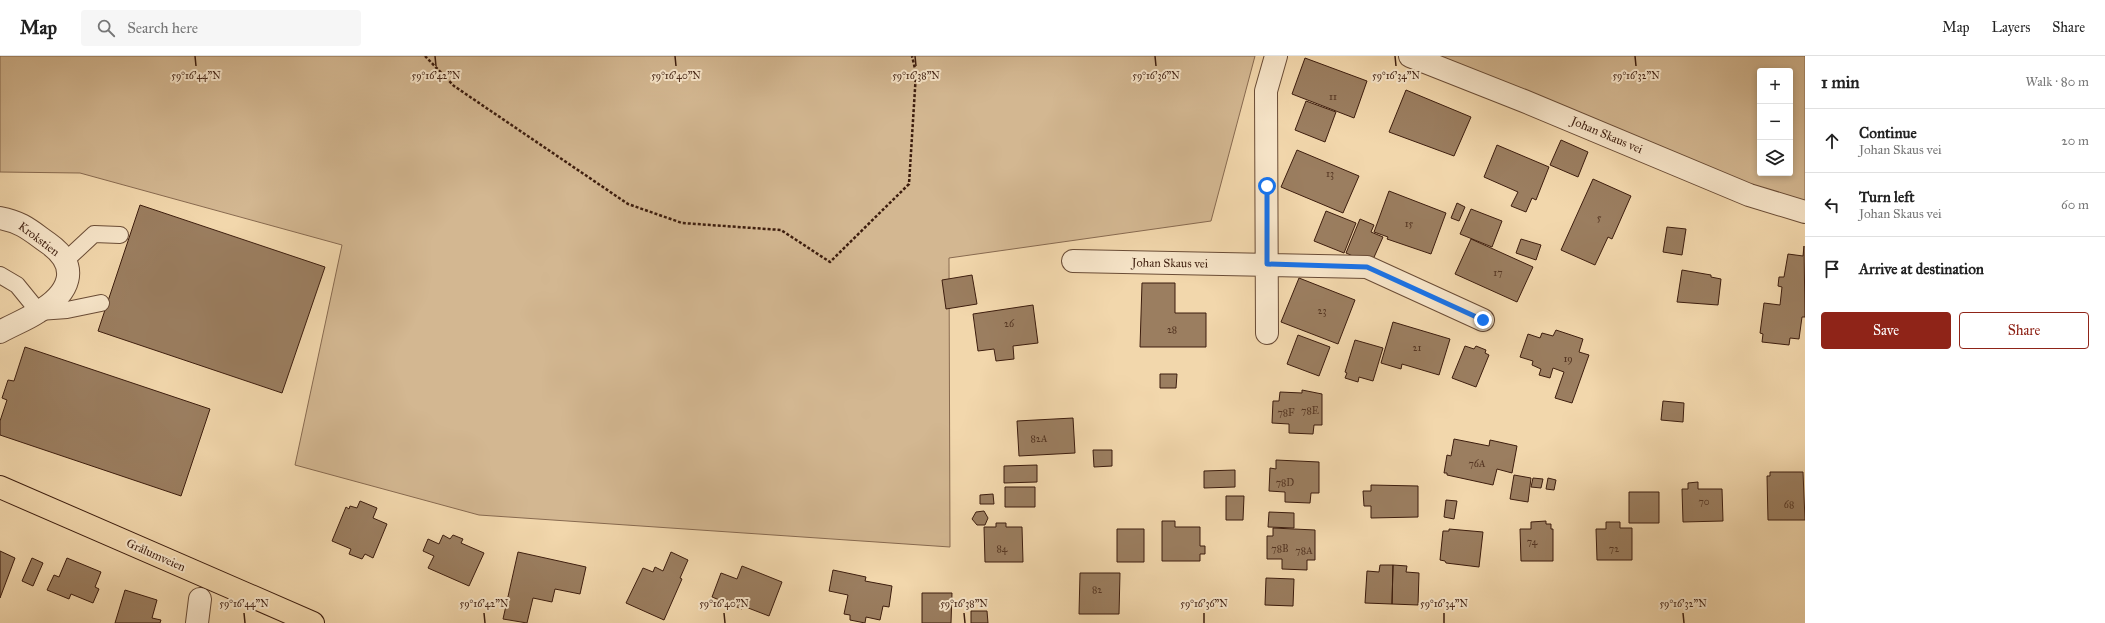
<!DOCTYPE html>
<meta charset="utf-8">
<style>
body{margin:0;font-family:"IM FELL Great Primer",serif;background:#f6f6f6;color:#222}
.controls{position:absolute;right:12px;top:12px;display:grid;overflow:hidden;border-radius:4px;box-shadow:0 2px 6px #0003}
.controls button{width:36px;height:36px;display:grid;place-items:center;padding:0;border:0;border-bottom:1px solid #e0e0e0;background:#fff;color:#222;font:20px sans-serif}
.stop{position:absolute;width:12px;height:12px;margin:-9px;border:3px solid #1a73e8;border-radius:50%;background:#fff}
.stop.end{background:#1a73e8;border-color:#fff;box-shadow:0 1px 4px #0008}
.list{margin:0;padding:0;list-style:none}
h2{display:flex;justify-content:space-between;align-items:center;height:52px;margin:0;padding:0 16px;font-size:17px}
h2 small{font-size:13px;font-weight:400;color:#767676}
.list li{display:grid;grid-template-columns:26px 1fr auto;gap:12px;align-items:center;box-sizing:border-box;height:64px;padding:0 16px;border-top:1px solid #e0e0e0}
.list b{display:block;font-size:15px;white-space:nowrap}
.list p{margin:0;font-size:13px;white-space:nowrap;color:#767676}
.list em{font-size:13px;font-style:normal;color:#767676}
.actions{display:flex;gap:8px;padding:12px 16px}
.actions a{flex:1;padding:9px 0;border:1px solid #8f2418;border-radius:4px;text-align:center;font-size:14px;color:#8f2418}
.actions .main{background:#8f2418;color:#fff}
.icon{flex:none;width:22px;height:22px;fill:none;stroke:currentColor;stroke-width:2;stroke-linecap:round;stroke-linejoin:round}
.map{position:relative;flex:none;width:1805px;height:567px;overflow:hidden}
header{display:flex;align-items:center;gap:24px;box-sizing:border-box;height:56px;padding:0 20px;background:#fff;border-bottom:1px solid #e0e0e0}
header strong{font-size:19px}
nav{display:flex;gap:22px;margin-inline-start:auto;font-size:14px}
.search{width:280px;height:36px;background:#f6f6f6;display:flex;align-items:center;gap:10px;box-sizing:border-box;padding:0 14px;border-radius:4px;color:#767676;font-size:15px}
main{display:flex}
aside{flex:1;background:#fff}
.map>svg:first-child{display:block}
.green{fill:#d3b791;stroke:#886a50;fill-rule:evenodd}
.building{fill:#9b7e60;stroke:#3d1d0e}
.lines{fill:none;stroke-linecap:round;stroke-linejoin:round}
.lane-casing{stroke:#6a4c36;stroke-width:18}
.street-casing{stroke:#6a4c36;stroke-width:24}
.primary-casing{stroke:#3d1d0e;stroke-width:24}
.path{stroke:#3d1d0e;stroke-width:2.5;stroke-dasharray:3 2;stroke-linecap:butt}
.lane{stroke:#f7e5c9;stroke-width:16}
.street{stroke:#f7e5c9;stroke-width:22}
.primary{stroke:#f2d7ac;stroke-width:22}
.route{stroke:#1a73e8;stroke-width:5}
.ticks{fill:none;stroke:#3d1d0e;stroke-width:1.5}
.labels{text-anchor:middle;stroke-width:4;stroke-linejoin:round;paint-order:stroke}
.number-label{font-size:10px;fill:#543522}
.street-label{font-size:12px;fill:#3d1d0e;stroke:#f7e5c9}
.ticks-label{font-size:10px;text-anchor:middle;fill:#3d1d0e;stroke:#f7e5c9;stroke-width:4;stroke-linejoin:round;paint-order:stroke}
</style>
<header>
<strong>Map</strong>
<div class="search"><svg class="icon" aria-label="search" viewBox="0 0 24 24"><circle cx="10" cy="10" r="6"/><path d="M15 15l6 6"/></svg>Search here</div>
<nav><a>Map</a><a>Layers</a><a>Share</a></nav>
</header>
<main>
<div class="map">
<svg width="1805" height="567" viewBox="0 0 1805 567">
<rect width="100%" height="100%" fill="#f2d7ac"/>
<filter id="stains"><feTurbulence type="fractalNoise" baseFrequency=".005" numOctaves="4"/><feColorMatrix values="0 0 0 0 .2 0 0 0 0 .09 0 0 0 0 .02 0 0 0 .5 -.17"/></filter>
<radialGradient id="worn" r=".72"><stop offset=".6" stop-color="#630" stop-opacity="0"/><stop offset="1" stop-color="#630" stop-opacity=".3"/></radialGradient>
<!-- green -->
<path class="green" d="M0 0H1255L1211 165 949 202 950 491 479 459 295 409 342 189 80 117 0 116Z
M1409 0H1805V156ZM1760 15H1790V117H1760Z"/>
<!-- building -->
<path class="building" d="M1305 2 1367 25 1354 62 1292 38Z
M1406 34 1471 61 1454 100 1389 76Z
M1306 45 1336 56 1325 86 1295 74Z
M1561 84 1588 96 1578 121 1550 109Z
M1497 89 1549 111 1536 144 1532 142 1526 156 1511 150 1518 136 1484 121Z
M1297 94 1359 120 1343 157 1281 131Z
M1593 123 1631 140 1612 183 1608 181 1595 209 1561 194Z
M1389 135 1446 157 1431 198 1387 183 1388 181 1374 176Z
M1457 147 1465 151 1459 165 1451 162Z
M140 149 325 211 282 337 98 275Z
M1471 153 1502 165 1492 191 1460 178Z
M1326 155 1356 167 1344 197 1314 185Z
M1360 163 1374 169 1371 176 1383 181 1371 208 1346 197Z
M1667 171 1686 173 1682 199 1663 196Z
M1471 183 1533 211 1517 246 1455 218Z
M1521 183 1541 189 1536 204 1516 197Z
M1804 190 1805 261H1802L1799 283 1790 282 1789 289 1762 286 1763 278 1760 277 1764 247 1780 249 1782 231 1778 230 1779 221H1784L1788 198 1803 200Z
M1682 214 1711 219V221L1721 223 1718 249 1677 246Z
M972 219 977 248 946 253 942 224Z
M1299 222 1355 244 1338 288 1281 266Z
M1142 227H1175V257H1206V291H1140Z
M1033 249 1038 287 1013 290 1014 303 996 305 994 293 978 295 973 258Z
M1393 266 1450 283 1439 319 1402 308 1401 313 1381 307Z
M1556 274 1583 283 1579 296 1589 299 1572 347 1555 342 1564 316 1553 312 1550 322 1539 319 1541 313 1532 309 1533 305 1520 301 1528 278 1540 282 1542 277 1553 280Z
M1298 279 1330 291 1319 320 1287 308Z
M1355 284 1383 292 1373 325 1359 321 1358 326 1345 322 1347 317 1345 316Z
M1465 290 1474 293 1476 290 1486 294 1485 297 1489 299 1476 331 1452 322Z
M25 291 210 353 181 440 0 379V365L7 344 2 342 8 324 14 325Z
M1160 318H1177L1176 332H1160Z
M1302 334 1322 338V369H1314L1313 378 1289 377V368L1272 367 1273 345H1279L1280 336 1302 337Z
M1663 345 1684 347 1683 366 1661 364Z
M1073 362 1075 397 1019 400 1017 365Z
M1454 383 1489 390 1490 384 1517 390 1512 417 1497 413 1493 429 1447 419V417H1444L1447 399 1451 400Z
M1093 394H1112V410L1094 411Z
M1276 404 1319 406V437H1311L1310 447 1285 446V436L1269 435 1270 412 1276 413Z
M1037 409V426L1004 427V410Z
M1235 414V431L1204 432V415Z
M1770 416H1803L1805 464H1768L1767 420H1770Z
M1514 419 1531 422 1528 446 1510 443Z
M1533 422 1543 423 1541 432 1531 431Z
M1548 422 1556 424 1554 434 1546 433Z
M1698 426V433H1722L1723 465 1683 466 1682 433H1688V427Z
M1371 429 1418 430V461L1371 462V450H1364L1363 435H1371Z
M1005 431H1035V451H1005Z
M1629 436H1659V467H1629Z
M993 438 994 448H980V439Z
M1226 440H1244L1243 464H1226Z
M1446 444 1457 445 1454 463 1444 461Z
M360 445 377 452 373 462 387 468 373 502 365 498 362 503 349 498 351 493 332 485 346 451 349 453 350 450 357 452Z
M984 455 988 462 985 469H977L972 463 976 456Z
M1269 456 1294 457V472L1268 471Z
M1162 465H1175V471H1200V490H1205V498H1200V505H1162Z
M1546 465V468H1551V473H1553V505H1521L1520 473H1531V466Z
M1606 466H1620V472H1632V504H1597L1596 473H1606Z
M996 467H1006V471H1022L1023 506H985L984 471H996Z
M1273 472 1315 474V504H1307V514L1282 513V503H1267V480H1273Z
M1117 473H1144V506H1117Z
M1449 473 1483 476 1479 511 1446 507 1445 505 1440 504 1443 475H1449Z
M443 479 450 483 453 479 463 483 461 487 484 497 469 530 428 512 434 500 423 495 428 483 439 488Z
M0 495 15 502 0 542Z
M518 496 586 511 580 538 555 533 552 546 533 542 527 567 503 563Z
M671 496 688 504 680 522 682 523 664 564 626 547 643 512 653 516 655 511 663 515Z
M32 502 43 507 33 530 22 525Z
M67 502 101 516 95 531 99 533 93 547 71 538 69 543 47 534 54 519 59 521Z
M1380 509H1393L1392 548 1365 547 1367 515 1379 516Z
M1393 509 1407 510 1406 516 1419 517 1418 549 1392 548Z
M742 510 782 526 769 560 743 550 742 553 712 541 721 517 737 523Z
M833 514 866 521 865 525 892 530 889 551 883 550 880 564 866 561 865 567 850 564V559L844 558 848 539 829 535Z
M1080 517H1120L1119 558H1079Z
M1266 522 1294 523 1293 550 1265 549Z
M125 534 157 544 152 562 161 564 160 567H115Z
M922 537H952L951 567H922Z
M971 555H987L988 567H971Z"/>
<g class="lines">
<!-- lane casing -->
<g class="lane-casing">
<path id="lane" d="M66 204 94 178 120 179
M0 219 17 229 39 256 67 254 101 247"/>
</g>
<!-- street casing -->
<g class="street-casing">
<path id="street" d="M1410 0 1524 45 1749 139 1805 156
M0 162C22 166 31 175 48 187 82 211 69 238 38 256 26 264 12 269 0 276
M1073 205 1367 211 1483 264
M1267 277 1266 35 1276 0
M197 567 200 543"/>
</g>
<!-- primary casing -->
<g class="primary-casing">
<path id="primary" d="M0 431 313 567"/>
</g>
<!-- path -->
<path class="path" d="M425 0 454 30 628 148 682 167 781 174 830 206 909 128 916 17 912 0"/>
<!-- lane -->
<use href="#lane" class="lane"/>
<!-- street -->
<use href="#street" class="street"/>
<!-- primary -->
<use href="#primary" class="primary"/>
</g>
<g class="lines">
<!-- route -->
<path class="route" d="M1267 130V208L1367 211 1483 264"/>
</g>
<!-- ticks -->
<path class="ticks" d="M195 0 196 10M435 0 436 10M675 0 676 10M915 0 916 10M1155 0 1156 10M1395 0 1396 10M1635 0 1636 10M244 557 245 567M484 557 485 567M724 557 725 567M964 557 965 567M1204 557V567M1444 557V567M1683 557 1684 567"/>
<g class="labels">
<!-- number labels -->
<g class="number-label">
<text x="1333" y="44">11</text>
<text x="1330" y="121">13</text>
<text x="1599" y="165">5</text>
<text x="1409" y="171">15</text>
<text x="1498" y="220">17</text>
<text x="1322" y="258">23</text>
<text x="1009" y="271">26</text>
<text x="1172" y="277">28</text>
<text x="1417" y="295">21</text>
<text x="1568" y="306">19</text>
<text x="1310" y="358">78E</text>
<text x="1286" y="360">78F</text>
<text x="1039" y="386">82A</text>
<text x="1477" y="411">76A</text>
<text x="1285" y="430">78D</text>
<text x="1704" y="449">70</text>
<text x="1789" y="452">68</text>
<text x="1532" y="489">74</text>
<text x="1002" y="496">84</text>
<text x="1280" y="496">78B</text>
<text x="1614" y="496">72</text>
<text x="1304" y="498">78A</text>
<text x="1097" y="537">82</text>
</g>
<!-- street labels -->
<g class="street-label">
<text transform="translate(1607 79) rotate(23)" y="4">Johan Skaus vei</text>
<text transform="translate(39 183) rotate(37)" y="4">Krokstien</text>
<text transform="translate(1170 207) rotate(1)" y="4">Johan Skaus vei</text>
<text transform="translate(156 499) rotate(24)" y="4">Grålumveien</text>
</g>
</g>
<g class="ticks-label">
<text x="196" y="23">59°16'44"N</text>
<text x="436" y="23">59°16'42"N</text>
<text x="676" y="23">59°16'40"N</text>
<text x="916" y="23">59°16'38"N</text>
<text x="1156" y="23">59°16'36"N</text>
<text x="1396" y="23">59°16'34"N</text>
<text x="1636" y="23">59°16'32"N</text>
<text x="244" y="551">59°16'44"N</text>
<text x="484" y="551">59°16'42"N</text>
<text x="724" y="551">59°16'40"N</text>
<text x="964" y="551">59°16'38"N</text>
<text x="1204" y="551">59°16'36"N</text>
<text x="1444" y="551">59°16'34"N</text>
<text x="1683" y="551">59°16'32"N</text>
</g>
<rect width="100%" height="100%" filter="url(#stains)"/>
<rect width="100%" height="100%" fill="url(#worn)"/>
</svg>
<div class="controls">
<button>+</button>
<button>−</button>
<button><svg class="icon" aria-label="layers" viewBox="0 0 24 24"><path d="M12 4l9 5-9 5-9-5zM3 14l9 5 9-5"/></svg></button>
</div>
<div class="stop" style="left:1267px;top:130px"></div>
<div class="stop end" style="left:1483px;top:264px"></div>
</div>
<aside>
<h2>1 min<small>Walk · 80 m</small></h2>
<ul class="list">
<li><svg class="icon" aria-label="ahead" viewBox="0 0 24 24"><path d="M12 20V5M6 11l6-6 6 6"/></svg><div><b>Continue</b><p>Johan Skaus vei</p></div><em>20 m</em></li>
<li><svg class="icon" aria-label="left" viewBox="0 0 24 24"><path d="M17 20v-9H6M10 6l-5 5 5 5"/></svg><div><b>Turn left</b><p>Johan Skaus vei</p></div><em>60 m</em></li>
<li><svg class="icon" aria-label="arrive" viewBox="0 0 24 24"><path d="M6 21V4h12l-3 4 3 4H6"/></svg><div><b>Arrive at destination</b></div></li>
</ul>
<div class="actions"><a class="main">Save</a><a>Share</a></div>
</aside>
</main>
